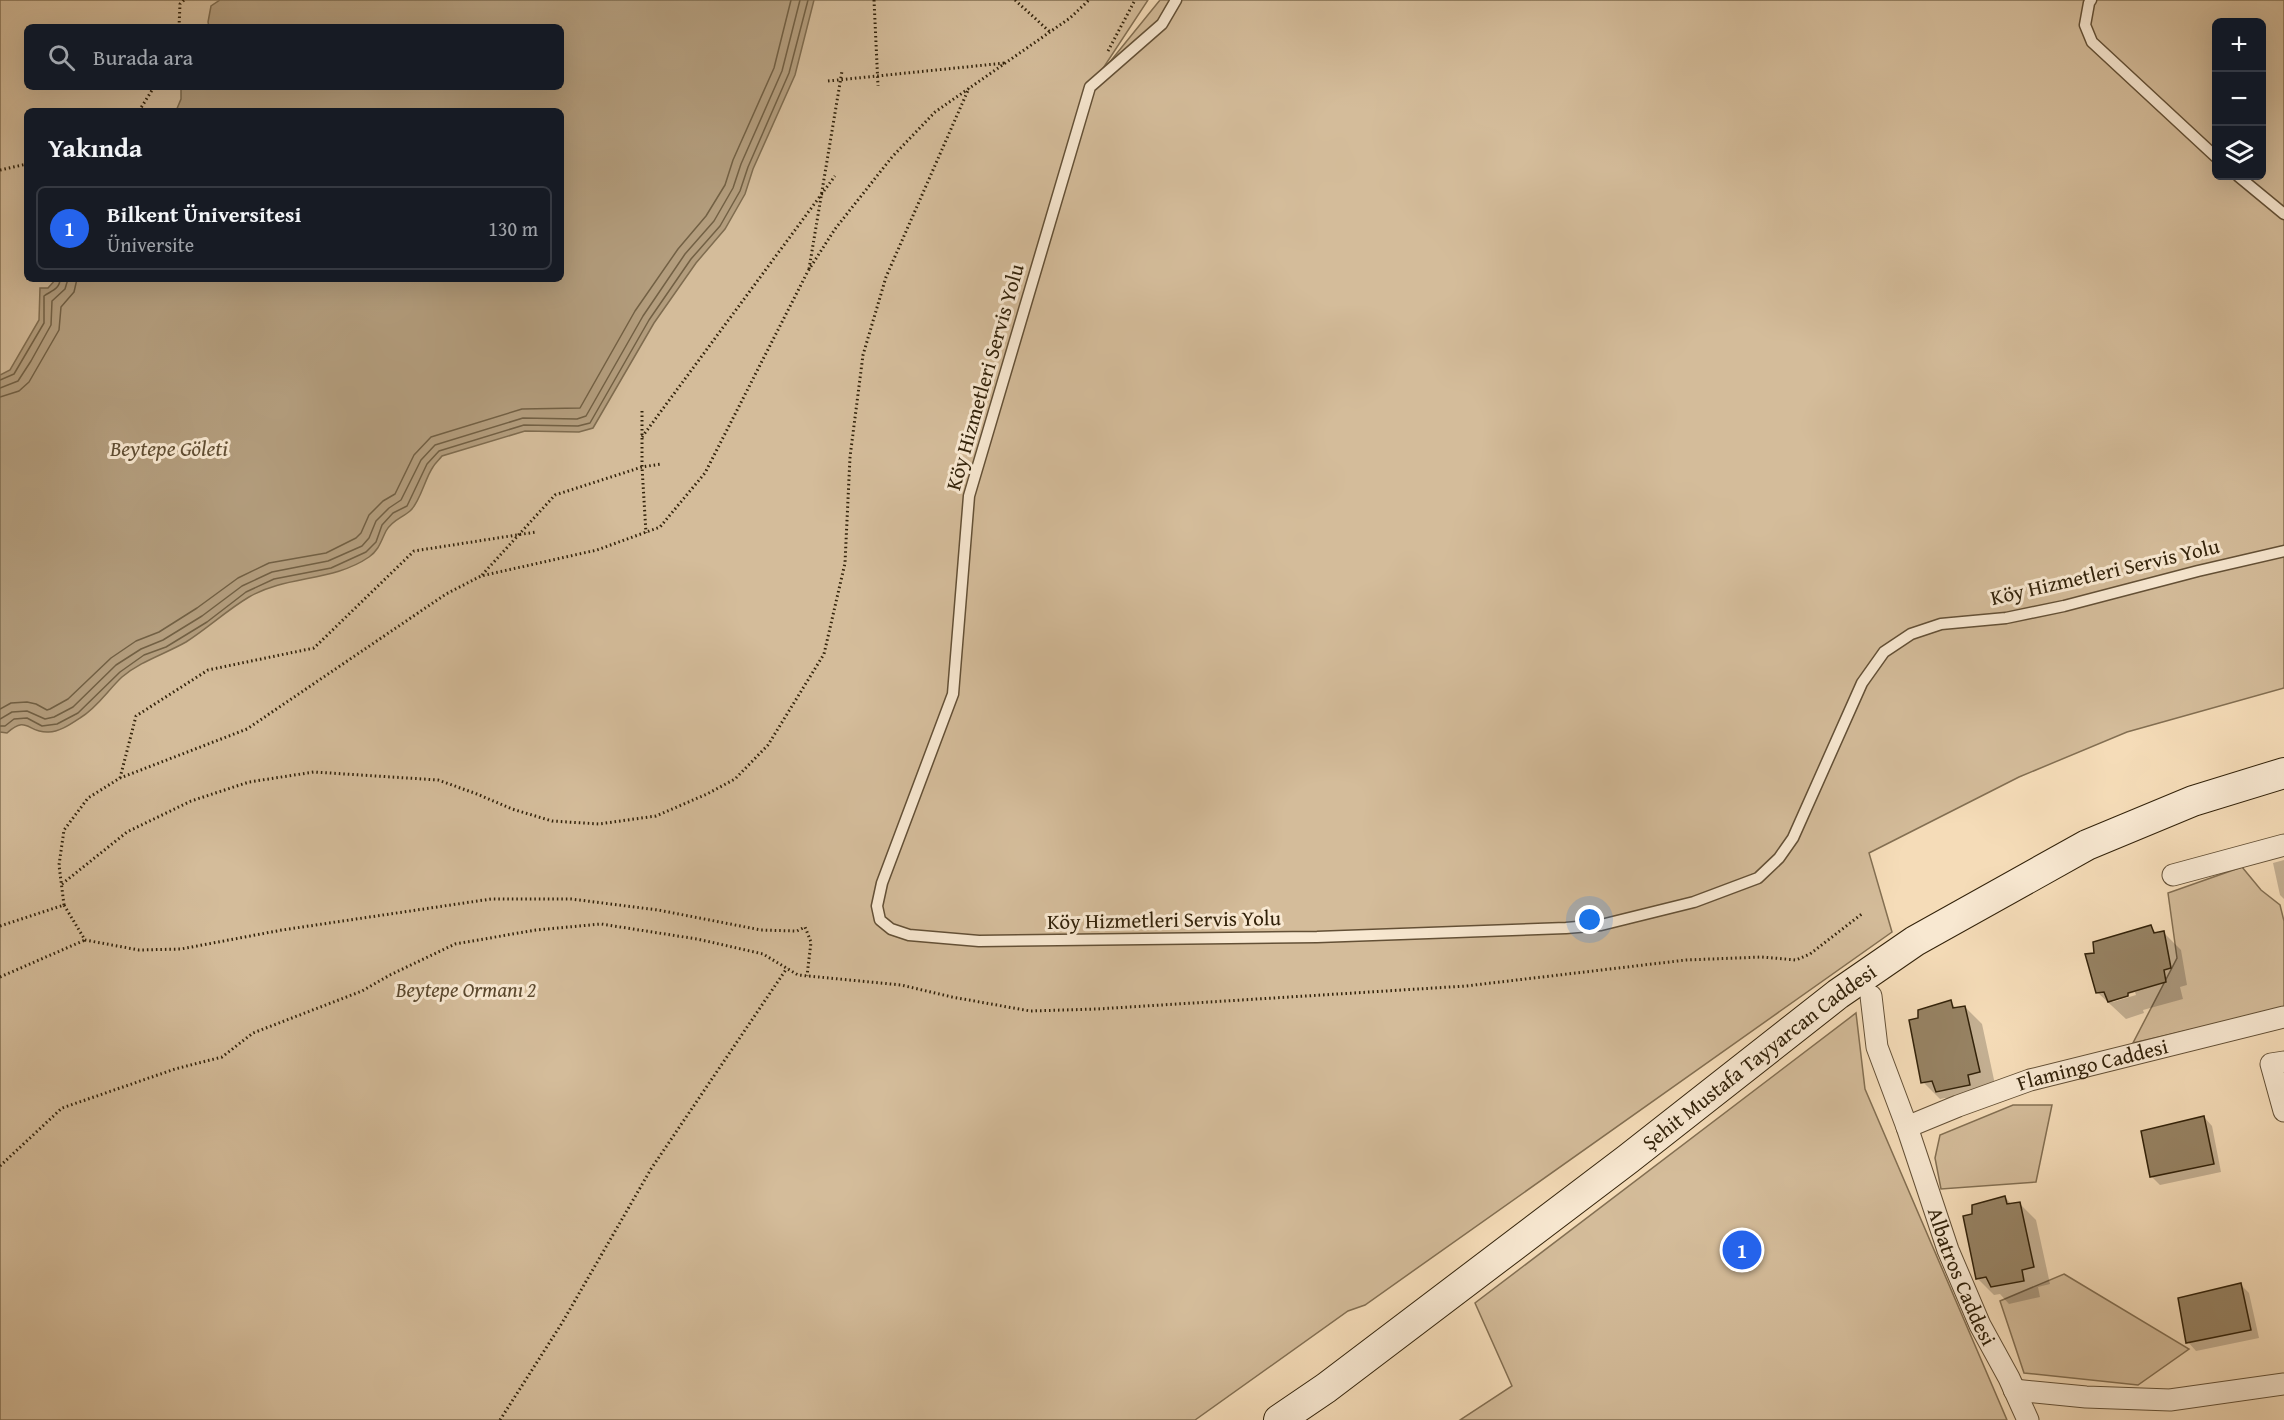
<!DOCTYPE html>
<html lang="tr">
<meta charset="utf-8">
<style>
body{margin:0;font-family:"Gentium Book Plus",serif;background:#20242c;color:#f1f3f6}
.controls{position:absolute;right:18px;top:18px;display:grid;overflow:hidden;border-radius:9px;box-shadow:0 6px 24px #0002}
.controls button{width:54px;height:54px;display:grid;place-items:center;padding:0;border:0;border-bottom:2px solid #363941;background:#171b24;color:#f1f3f6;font:30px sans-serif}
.you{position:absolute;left:1590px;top:920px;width:21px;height:21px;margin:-15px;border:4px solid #fff;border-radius:50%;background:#1a73e8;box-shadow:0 0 0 9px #1a73e833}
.badge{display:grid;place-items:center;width:39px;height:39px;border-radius:50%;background:#2563eb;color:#fff;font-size:20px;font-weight:700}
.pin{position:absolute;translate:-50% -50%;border:3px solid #fff;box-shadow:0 2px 6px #0006}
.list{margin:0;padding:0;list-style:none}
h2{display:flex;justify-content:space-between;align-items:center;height:78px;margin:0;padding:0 24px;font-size:26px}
h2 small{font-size:20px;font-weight:400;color:#9ea1a6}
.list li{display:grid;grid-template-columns:39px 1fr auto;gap:18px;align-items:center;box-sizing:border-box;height:84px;margin:0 12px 12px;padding:0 12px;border:2px solid #363941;border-radius:9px}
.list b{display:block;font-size:22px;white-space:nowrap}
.list p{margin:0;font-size:20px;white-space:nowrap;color:#9ea1a6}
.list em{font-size:20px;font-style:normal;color:#9ea1a6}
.icon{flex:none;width:33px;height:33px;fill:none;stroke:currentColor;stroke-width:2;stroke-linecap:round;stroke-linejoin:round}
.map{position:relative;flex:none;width:2284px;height:1420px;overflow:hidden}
.search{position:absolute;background:#171b24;box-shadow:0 6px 24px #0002;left:24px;top:24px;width:540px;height:66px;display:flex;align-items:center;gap:15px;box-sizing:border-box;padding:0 21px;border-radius:9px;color:#9ea1a6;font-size:22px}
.panel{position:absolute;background:#171b24;box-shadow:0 6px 24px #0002;left:24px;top:108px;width:540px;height:174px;border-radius:9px}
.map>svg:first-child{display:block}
.green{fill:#d4bc9a;stroke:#836f52;stroke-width:1.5;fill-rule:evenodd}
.water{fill:#b39d7d;stroke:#7f6c4f;stroke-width:1.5}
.shadow{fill:#0003;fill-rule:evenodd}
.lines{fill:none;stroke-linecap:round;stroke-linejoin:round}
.shore{stroke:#726044;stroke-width:1.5}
.building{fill:#978364;stroke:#32220a;stroke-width:1.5}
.service-casing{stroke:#635036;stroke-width:13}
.minor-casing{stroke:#635036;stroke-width:23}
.secondary-casing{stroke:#32220a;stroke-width:32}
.path{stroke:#32220a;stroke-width:3;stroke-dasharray:1.5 3;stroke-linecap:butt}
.service{stroke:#f8e8d1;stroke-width:10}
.minor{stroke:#f8e8d1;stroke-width:21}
.secondary{stroke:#f8e8d1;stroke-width:30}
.labels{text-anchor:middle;stroke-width:6;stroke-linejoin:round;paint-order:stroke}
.street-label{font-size:21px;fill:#32220a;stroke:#f8e8d1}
.park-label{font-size:21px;font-style:italic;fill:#5a482e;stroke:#f8e8d1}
.water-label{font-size:22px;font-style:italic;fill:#5f4d32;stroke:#f8e8d1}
</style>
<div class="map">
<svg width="2284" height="1420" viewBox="0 0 2284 1420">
<rect width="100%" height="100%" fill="#f5dcb8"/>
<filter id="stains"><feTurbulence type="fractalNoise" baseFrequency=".00333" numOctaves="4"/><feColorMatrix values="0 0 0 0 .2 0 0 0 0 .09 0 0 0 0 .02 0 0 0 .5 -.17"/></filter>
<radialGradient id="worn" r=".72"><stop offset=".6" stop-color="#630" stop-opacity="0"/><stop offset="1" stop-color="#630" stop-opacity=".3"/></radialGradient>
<!-- green -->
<path class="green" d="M0 0H1148L1096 79 1160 0H2284V688L2127 732 2019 777 1869 853 1892 932 1365 1305 1348 1311 1195 1420H0ZM2216 22H2262V176H2216ZM27 27H561V87H27ZM27 111H561V279H27Z
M2242 867 2261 890 2280 905 2284 921V1008L2133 1043 2177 958 2168 893Z
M1856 1013 1865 1089 2007 1420H1460L1512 1386 1475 1303Z
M2013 1105H2052L2036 1182 1941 1189 1935 1158 1940 1135Z
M2064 1274 2189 1349 2138 1385 2024 1373 2000 1301Z"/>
<!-- water -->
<path class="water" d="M220 0H814L795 75 753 169 745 194 725 229 696 263 654 323 593 428 579 432 525 431 442 456C439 460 435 463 433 467 425 478 420 503 410 511 402 518 392 520 386 531 381 541 379 550 369 557 333 582 286 575 249 597 227 610 208 628 186 642 165 654 141 661 122 677 108 690 97 708 80 718 71 724 58 733 47 732 27 732 27 715 7 733L0 732V375L10 370 39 320 40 288H48L56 279H561V111H176L181 99V87H561V27H209L208 22 211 6Z"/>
<!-- shadow -->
<path class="shadow" d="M2284 860V899L2280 895 2273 863Z
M2150 927 2158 934 2164 933 2181 950 2187 985 2180 987 2183 999 2143 1010 2144 1013 2126 1019 2097 992 2096 954ZM2135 992 2136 995 2113 1002 2110 1000Z
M1950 1002 1957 1009 1965 1007 1982 1024 1996 1089 1955 1108 1945 1098 1940 1099 1923 1082 1920 1019Z
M2204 1117 2212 1126 2221 1172 2160 1185 2151 1176Z
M2005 1197 2012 1205 2019 1203 2036 1220 2050 1284 2038 1287 2040 1297 2009 1304 2000 1294 1994 1295 1977 1278 1974 1215Z
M2241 1285 2249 1293 2259 1338 2196 1351 2188 1342Z"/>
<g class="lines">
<!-- shore -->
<path class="shore" d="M0 380 14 374 44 323V296C51 291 60 289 60 279
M0 388 18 381 31 361 51 325 52 301 65 289 68 279
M0 397 19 391 29 382 59 330 61 307 74 292 77 279
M0 709 11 703 27 702 36 704 47 710 50 709 68 699 111 658 136 641 159 632 197 608 238 578 269 563 326 553 356 538 361 533 369 515 383 501 395 494 414 455 431 437 522 409 580 408 635 311 678 249 706 216 725 185 733 160 774 68 791 0
M0 719 12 712 27 711 45 719 54 717 73 707 116 665 141 649 163 640 202 616 242 586 272 572 328 561 362 546 369 538 376 521 389 508 401 500 421 460 435 445 523 418 577 419 586 416 643 316 685 254 714 221 733 188 741 164 782 71 800 0
M0 726H5L14 719 27 718 42 726 57 724 78 713 120 672 144 655 166 647 207 622 246 592 274 579 331 568 366 552 376 542 382 525 393 513 407 506 427 464 439 451 524 425 578 426 590 423 649 320 691 259 720 226 740 191 748 167 789 73 808 0"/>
</g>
<!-- building -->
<path class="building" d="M2151 925 2154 933 2164 931 2171 968 2164 970 2166 982 2128 993V996L2108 1002 2104 992 2096 993 2085 954 2094 953 2093 942Z
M1951 1000 1953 1008 1965 1006 1980 1072 1968 1075 1970 1085 1936 1092 1932 1081 1921 1083 1909 1020 1918 1018V1010Z
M2204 1116 2214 1164 2150 1177 2141 1131Z
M2005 1196 2007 1204 2020 1202 2034 1267 2022 1270 2024 1281 1991 1287 1986 1277 1976 1279 1963 1216 1972 1214V1205Z
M2241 1283 2251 1330 2186 1343 2178 1298Z"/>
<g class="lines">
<!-- service casing -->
<g class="service-casing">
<path id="service" d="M1176 0 1162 24 1090 87 969 496 953 694 882 883 877 906 880 920 891 929 909 935 979 941 1317 937 1566 928 1601 925 1694 902 1758 878 1779 858 1793 838 1862 683 1884 652 1911 634 1941 624 2006 618 2064 606 2198 571 2284 551
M2091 0 2089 3 2085 25 2092 42 2216 157
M2238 176 2284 214"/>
</g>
<!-- minor casing -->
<g class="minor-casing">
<g id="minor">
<path d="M2173 875 2284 845"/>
<path id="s1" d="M1871 996 1877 1047 1907 1127 1948 1250 1980 1325 2009 1378 2028 1420"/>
<path d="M2284 1062 2271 1064 2284 1111"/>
<path id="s2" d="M1907 1127 1958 1106 2030 1080 2284 1017"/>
<path d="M2014 1390 2086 1397 2170 1400 2284 1384"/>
</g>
</g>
<!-- secondary casing -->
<g class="secondary-casing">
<g id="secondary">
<path id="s3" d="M1279 1420 1326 1388 1628 1159 1838 994 1915 941 2087 845 2193 801 2284 773"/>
</g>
</g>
<!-- path -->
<path class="path" d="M874 0 878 86
M1015 0 1050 32
M179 27 180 4 184 0
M1108 51 1135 0
M828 81 1005 63
M139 111 154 87
M0 170 27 164
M809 269 842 71
M642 411V467L646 533
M642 437 835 176
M482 575 555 495 642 467 661 464
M120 778 136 716 208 670 314 648 414 551 536 532
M62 884 127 832 191 801 249 782 314 772 438 780 477 794 512 809 552 821 599 824 656 816 707 794 735 779 768 745 824 654 845 563 850 457 863 355 886 277 969 88
M64 905 59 865 64 830 88 798 120 778 247 729 446 594 481 576 597 550 660 527 705 473 808 271 835 229 892 157 935 112 1070 18 1089 0
M0 926 64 905 85 940 139 950 181 949 282 930 491 899H571L658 910 761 930 797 931 805 927 811 942 807 976
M0 977 85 940
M0 1166 62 1108 175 1069 222 1057 253 1033 362 991 390 975 455 944 536 930 601 924 697 939 763 954 798 975 901 985 952 997 1030 1011 1097 1009 1466 986 1686 960 1762 957 1796 960 1810 954 1863 913
M500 1420 562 1323 651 1169 787 968"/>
<!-- service -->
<use href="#service" class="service"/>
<!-- minor -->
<use href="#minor" class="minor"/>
<!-- secondary -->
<use href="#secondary" class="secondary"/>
</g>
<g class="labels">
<!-- street labels -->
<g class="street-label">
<text transform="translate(985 377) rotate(-74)" y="7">Köy Hizmetleri Servis Yolu</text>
<text transform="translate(2105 572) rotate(-13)" y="7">Köy Hizmetleri Servis Yolu</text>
<text transform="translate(1164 920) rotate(-1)" y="7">Köy Hizmetleri Servis Yolu</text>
<text dy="7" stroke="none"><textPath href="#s3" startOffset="602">Şehit Mustafa Tayyarcan Caddesi</textPath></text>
<text dy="7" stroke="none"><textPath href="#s2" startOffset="196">Flamingo Caddesi</textPath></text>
<text dy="7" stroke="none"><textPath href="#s1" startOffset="296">Albatros Caddesi</textPath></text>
</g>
<!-- park labels -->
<g class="park-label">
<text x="466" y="997">Beytepe Ormanı 2</text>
</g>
<!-- water labels -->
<g class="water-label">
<text x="169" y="456">Beytepe Göleti</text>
</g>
</g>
<rect width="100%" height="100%" filter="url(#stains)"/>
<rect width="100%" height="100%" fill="url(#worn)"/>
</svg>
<div class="controls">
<button>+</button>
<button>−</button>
<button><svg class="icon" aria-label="layers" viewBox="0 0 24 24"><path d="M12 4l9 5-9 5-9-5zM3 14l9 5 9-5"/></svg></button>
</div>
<div class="you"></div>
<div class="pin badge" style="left:1742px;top:1250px">1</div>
<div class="search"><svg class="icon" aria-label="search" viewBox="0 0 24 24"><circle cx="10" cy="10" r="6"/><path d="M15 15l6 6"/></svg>Burada ara</div>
<section class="panel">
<h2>Yakında<small></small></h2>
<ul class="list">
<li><span class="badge">1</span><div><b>Bilkent Üniversitesi</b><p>Üniversite</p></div><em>130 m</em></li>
</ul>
</section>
</div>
